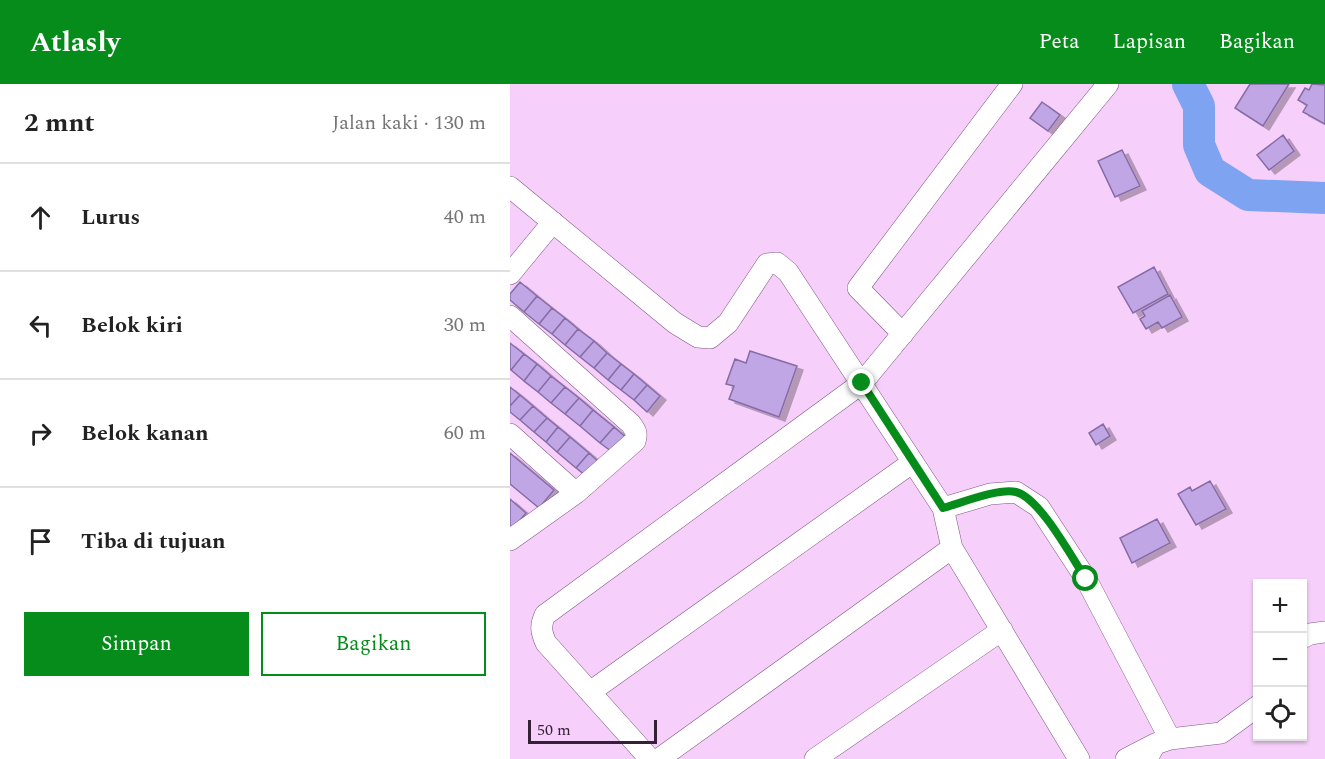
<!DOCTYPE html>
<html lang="id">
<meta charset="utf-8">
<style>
body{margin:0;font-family:Spectral,serif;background:#f2f2f2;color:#222}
.controls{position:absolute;right:18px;bottom:18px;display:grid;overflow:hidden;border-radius:0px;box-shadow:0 2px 4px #0004}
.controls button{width:54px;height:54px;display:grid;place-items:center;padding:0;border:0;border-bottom:2px solid #e0e0e0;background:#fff;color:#222;font:30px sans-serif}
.scale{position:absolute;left:18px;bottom:15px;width:129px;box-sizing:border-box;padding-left:6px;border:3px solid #342136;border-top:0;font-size:16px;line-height:21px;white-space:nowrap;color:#342136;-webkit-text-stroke:4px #f7cffb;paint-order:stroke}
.stop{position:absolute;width:18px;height:18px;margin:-14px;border:4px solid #068c1a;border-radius:50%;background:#fff}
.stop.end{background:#068c1a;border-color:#fff;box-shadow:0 2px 6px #0008}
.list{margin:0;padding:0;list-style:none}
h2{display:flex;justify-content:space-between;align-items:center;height:78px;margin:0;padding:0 24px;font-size:26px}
h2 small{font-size:20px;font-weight:400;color:#767676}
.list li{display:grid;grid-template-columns:39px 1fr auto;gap:18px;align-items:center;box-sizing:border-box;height:108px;padding:0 24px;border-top:2px solid #e0e0e0}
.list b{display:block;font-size:22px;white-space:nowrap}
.list em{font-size:20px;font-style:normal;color:#767676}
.actions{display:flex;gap:12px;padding:18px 24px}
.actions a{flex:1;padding:14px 0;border:2px solid #068c1a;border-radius:0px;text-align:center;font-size:21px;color:#068c1a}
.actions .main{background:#068c1a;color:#fff}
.icon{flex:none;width:33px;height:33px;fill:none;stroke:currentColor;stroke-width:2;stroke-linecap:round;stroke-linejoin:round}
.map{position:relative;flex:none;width:815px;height:675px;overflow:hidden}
header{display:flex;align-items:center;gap:36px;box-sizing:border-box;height:84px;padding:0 30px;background:#068c1a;color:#fff}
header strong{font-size:28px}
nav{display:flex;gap:33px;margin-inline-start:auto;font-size:21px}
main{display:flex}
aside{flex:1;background:#fff}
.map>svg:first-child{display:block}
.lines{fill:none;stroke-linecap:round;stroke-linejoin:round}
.river{stroke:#7da3f1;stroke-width:32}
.building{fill:#c0a6e4;stroke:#856ca6;stroke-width:1.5;filter:url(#shadow)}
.minor-casing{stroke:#835687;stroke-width:22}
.minor{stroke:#fff;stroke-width:21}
.route{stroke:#068c1a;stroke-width:8}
</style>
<header>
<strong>Atlasly</strong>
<nav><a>Peta</a><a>Lapisan</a><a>Bagikan</a></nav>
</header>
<main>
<aside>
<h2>2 mnt<small>Jalan kaki · 130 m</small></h2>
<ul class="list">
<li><svg class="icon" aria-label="ahead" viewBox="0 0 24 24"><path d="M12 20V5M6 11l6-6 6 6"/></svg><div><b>Lurus</b></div><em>40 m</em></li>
<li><svg class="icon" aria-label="left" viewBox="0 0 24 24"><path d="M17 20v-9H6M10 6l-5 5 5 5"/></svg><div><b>Belok kiri</b></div><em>30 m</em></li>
<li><svg class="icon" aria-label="right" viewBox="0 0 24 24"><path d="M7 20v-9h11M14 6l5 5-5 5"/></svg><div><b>Belok kanan</b></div><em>60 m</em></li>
<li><svg class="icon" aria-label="arrive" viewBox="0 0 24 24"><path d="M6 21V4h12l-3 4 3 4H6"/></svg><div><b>Tiba di tujuan</b></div></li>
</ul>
<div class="actions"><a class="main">Simpan</a><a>Bagikan</a></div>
</aside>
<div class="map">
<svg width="815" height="675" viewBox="0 0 815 675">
<defs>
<filter id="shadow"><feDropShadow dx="6" dy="4" stdDeviation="0" flood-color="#0004"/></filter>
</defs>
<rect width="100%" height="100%" fill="#f7cffb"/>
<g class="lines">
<!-- river -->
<path class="river" d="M678 0 689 22V61L700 87 738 111 815 114"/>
</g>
<!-- building -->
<path class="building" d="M740 0H779L753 42 725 24Z
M802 0 815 1V40L793 28 797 21 788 16 795 4 799 6Z
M532 18 550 31 538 47 520 34Z
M773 51 784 67 759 86 747 71Z
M612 66 630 102 605 113 588 77Z
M644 183 658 210 623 229 608 203Z
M10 198 27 212 14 228 0 216V210Z
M660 211 672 233 652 244 648 238 636 245 630 235 635 232 632 227Z
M27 212 42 224 29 240 14 228Z
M42 224 55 234 42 250 29 240Z
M55 234 68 245 55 261 42 250Z
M68 245 84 257 70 273 55 261Z
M84 257 97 269 84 284 70 273Z
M0 259 14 270 1 286 0 285Z
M240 267 287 282 269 333 219 315 224 302 216 300 225 275 236 279Z
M97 269 111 280 98 296 84 284Z
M14 270 27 280 14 297 1 286Z
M27 280 41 292 28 308 14 297Z
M111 280 124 290 111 306 98 296Z
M124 290 137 301 124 316 111 306Z
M41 292 55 303 41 319 28 308Z
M137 301 150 312 137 328 124 316Z
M0 303 10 311 0 322Z
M55 303 69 314 55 330 41 319Z
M10 311 23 322 10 336 0 328V322Z
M69 314 83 326 70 342 55 330Z
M23 322 37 334 24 348 10 336Z
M83 326 104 343 90 359 70 342Z
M37 334 48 343 36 358 24 348Z
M593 340 600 352 586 361 579 349Z
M48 343 60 353 47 368 36 358Z
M104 343 118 355 105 370 90 359Z
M60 353 79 369 66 384 47 368Z
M0 369 44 406 29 424 0 400Z
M79 369 92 381 80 395 66 384Z
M700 397 716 425 686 441 668 410 680 403 682 407Z
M0 415 16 429 1 447 0 446Z
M647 435 660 459 622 479 610 454Z"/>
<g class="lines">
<!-- minor casing -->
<g class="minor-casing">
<path id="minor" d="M0 103 165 239 188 253 200 254 218 239 257 180 267 179 278 188 433 424 442 464 569 675
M0 190 43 138
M0 232 121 340C125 346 128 349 125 357L66 409 0 456
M393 250 348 204 502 0
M0 350 66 409
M433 424 480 410 506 408 529 423 576 495 660 655
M792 554 800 550 815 548
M80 608 403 378
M140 675 36 559C31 548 30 542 35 531L352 299 598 0
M149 675 442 464
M305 675 492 546
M616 675 645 660
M637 675 645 660 660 655 711 649 748 622"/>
</g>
<!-- minor -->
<use href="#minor" class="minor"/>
</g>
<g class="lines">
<!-- route -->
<path class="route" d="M352 299 433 424C451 419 488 404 506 408 530 414 562 474 576 495"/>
</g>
</svg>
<div class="controls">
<button>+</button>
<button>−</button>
<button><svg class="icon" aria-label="locate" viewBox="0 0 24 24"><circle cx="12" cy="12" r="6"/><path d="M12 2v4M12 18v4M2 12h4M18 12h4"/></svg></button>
</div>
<div class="scale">50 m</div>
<div class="stop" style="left:576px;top:495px"></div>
<div class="stop end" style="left:352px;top:299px"></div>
</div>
</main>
